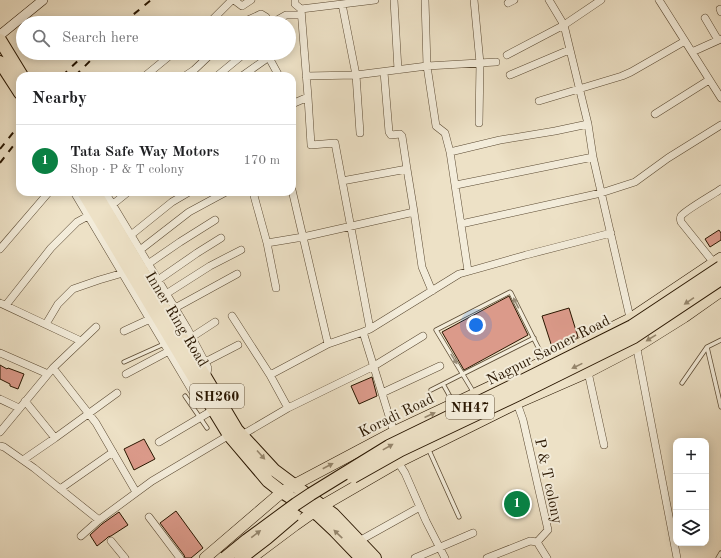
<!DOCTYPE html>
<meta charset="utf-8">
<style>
body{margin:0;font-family:"Old Standard TT",serif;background:#f6f6f6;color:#202124}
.controls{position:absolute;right:12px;bottom:12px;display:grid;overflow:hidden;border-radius:8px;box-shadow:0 2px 10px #0003}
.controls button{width:36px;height:36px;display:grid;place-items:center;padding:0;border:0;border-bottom:1px solid #e0e0e0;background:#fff;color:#202124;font:20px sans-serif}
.you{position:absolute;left:476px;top:325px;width:14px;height:14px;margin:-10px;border:3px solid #fff;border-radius:50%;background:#1a73e8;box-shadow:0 0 0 6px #1a73e833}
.badge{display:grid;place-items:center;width:26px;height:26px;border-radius:50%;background:#0b8043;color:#fff;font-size:13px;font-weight:700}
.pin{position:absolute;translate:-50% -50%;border:2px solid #fff;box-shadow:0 1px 4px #0006}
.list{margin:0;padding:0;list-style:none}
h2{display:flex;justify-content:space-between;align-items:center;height:52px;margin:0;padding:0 16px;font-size:17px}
h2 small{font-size:13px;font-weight:400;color:#757577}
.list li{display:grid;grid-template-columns:26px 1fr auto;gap:12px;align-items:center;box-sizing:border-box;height:72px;padding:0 16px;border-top:1px solid #e0e0e0}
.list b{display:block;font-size:15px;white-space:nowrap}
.list p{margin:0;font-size:13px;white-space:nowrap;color:#757577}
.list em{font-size:13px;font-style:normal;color:#757577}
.icon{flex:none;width:22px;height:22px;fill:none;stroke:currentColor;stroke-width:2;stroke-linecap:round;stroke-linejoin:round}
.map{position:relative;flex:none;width:721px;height:558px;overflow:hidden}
.search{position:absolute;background:#fff;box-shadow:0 2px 10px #0003;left:16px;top:16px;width:280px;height:44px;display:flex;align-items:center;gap:10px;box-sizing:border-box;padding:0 14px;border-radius:22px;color:#757577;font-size:15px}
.panel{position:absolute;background:#fff;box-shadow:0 2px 10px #0003;left:16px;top:72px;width:280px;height:124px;border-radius:12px}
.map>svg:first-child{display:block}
.building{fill:#db9a8a;stroke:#291600}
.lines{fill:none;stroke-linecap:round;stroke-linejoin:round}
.lane-casing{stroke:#5a4932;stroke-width:5}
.street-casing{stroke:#5a4932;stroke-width:8}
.secondary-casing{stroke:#291600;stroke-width:10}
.primary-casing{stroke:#291600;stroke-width:12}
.highway-casing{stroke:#291600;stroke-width:14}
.lane{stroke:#f3ecda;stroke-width:3.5}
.street{stroke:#f3ecda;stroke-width:7}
.secondary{stroke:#f3ecda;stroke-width:9}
.primary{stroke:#ede1c6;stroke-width:11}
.highway{stroke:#ede1c6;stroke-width:12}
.rail{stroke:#291600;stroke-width:2;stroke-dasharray:7 7;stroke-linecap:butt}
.highway-bridge-casing{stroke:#291600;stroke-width:14;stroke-linecap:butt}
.highway-bridge{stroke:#ede1c6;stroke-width:12}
.oneway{fill:#95866d}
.oneway2{fill:#988c78}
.labels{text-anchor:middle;stroke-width:4;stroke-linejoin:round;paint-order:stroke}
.shield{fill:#f3ecda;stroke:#665641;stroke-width:1}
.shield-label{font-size:14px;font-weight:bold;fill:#291600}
.street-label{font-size:15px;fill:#291600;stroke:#f3ecda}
</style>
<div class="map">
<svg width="721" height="558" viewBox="0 0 721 558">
<rect width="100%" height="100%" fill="#ede1c6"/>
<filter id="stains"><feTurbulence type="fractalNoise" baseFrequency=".005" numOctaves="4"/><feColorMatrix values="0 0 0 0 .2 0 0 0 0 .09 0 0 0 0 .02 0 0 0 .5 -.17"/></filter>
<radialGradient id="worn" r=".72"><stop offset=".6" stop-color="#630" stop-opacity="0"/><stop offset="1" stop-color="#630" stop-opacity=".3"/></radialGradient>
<!-- building -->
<path class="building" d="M719 230 721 233V240L710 247 705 239Z
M509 296 528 335 464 370 442 332Z
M569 308 578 337 568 342 552 347 542 316Z
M0 365 7 369 8 368 24 374 18 389 10 386V384L0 379Z
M372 377 377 396 359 404 351 386Z
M144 439 155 459 134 470 124 449Z
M176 511 203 548 191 558H185L184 555 160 523Z
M119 512 128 525 111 536 108 537 106 539 97 546 90 535 102 524Z"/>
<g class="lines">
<!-- lane casing -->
<g class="lane-casing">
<path id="lane" d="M707 347 721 407
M124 362 164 344
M682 383 707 347 721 340
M443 384 453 402
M431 390 534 338
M474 393 436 330 510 292 511 293 544 359
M185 396 207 428
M428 448 459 517
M718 558 721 553"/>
</g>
<!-- street casing -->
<g class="street-casing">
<path id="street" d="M234 0 242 6 251 0
M295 0V4L301 9
M394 0 398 70
M425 0 427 66 436 126 445 133 450 152 468 271
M474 0 480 63 479 123
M549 0 564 25 588 124 593 157 631 322
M659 0 721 98
M508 3 514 0
M342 4 356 75 360 133
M720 9 721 12
M705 18 718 40
M209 23 232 0
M245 23 248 20 261 14 266 17 268 23
M272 23 286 15H301
M692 52 721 39
M267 54 279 76
M507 55 564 25 601 0
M384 72 389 132 391 135 400 134 402 136 407 169
M510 75 569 50
M145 76 173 53
M185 76 194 70 212 53
M217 76 245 53
M242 76 269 57
M306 76 356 75 427 66 496 62
M308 97 311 145 335 143 370 329
M539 101 622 76 631 72 685 41
M292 104 308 97 301 9 375 0
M655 114 709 80
M450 152 500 140 555 131 588 124
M342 181 407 169 414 212
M456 185 593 157
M292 190 303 237 414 212 422 267 432 291
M74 192 194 394 206 401
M105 192 187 328 208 368 206 378
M253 192 267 243 303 237 328 344
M112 205 128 192
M461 224 601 193 635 182 668 158 721 125
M131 235 172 202 189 192
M267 243 276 288
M0 249 49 192
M140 250 189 212 226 192
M714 263 681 222C680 219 680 218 681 216 684 211 714 194 721 189
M148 264 180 242 215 220
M158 280 197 253 221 238
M166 294 210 266 241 250
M0 303 81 341
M6 305 51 248 77 222 88 216
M175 308 237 274
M232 316 270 375 288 408
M46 324 58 304 73 289 99 280 123 273
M124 331 150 319
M363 332 394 432
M192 337 215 322
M636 344 677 558
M0 353 48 374
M205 362 238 345
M53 368 96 423 136 492
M588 372 604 445
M126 374 169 351
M270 375 328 344 363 332 370 329 459 274 526 255 611 233
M382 393 440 366
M0 399 19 408
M25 401 55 438
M517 403 523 420 548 530 537 542 547 558
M0 432 53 368 96 327
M242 435 288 408 374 366 423 336
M159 442 213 410
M0 446 4 447 34 468 99 520
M23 460 55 438 117 393
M398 462 405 473 426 521 445 558
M60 489 113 452
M149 517 180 558
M81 536 99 520 152 481 231 434
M111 541 125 558
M359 541 420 507
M415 558 473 533
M487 558 530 541 537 542"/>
</g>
<!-- secondary casing -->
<g class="secondary-casing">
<path id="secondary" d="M0 35 43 0"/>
</g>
<!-- primary casing -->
<g class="primary-casing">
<path id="primary" d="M205 558 282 492 294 485 394 432 545 361 630 319 721 258
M251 558 295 525 322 506 398 462 517 403 588 372 636 347 684 317 721 291"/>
</g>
<!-- highway casing -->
<g class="highway-casing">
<path id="highway" d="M0 40 22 76
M0 62 20 93
M83 192 188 368 229 435 268 481 282 492 318 515 335 531 361 558
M95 192 237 430 274 470 333 514 375 558"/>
</g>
<!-- lane -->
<use href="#lane" class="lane"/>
<!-- street -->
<use href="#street" class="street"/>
<!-- secondary -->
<use href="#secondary" class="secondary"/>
<!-- primary -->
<use href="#primary" class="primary"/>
<!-- highway -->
<use href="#highway" class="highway"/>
<!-- rail -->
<path class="rail" d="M123 23 151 0
M62 76 86 53
M75 76 98 53
M0 149 20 124
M0 163 20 137"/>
<!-- highway-bridge casing -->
<g class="highway-bridge-casing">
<path id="highway-bridge" d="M353 477 401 450 517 395 634 337 721 279
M225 558 247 540 296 504 311 494 389 446 516 384 632 326 721 267
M241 558 267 538 294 515"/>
</g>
<!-- highway-bridge -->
<use href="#highway-bridge" class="highway-bridge"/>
</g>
<!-- one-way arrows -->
<defs><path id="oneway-solid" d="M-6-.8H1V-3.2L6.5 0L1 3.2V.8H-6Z"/></defs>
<g class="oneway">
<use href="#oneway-solid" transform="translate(689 301) rotate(146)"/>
<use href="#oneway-solid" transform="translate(651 338) rotate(148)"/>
<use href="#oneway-solid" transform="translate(577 366) rotate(154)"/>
<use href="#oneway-solid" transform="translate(430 415) rotate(-25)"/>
<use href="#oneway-solid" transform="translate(388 447) rotate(-29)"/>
<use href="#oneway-solid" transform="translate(261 455) rotate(48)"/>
<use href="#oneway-solid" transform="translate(328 466) rotate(-28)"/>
<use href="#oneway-solid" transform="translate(256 534) rotate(-37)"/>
<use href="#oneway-solid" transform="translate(338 534) rotate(-136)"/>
</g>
<g class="oneway2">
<use href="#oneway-solid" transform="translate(516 303) rotate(-117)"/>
<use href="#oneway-solid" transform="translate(454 359) rotate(58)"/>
</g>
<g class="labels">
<!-- shield labels -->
<g class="shield">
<rect x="190" y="384" width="54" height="24" rx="3"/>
<rect x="446" y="395" width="48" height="24" rx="3"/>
</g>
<g class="shield-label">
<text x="217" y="401">SH260</text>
<text x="470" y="412">NH47</text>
</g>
<!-- street labels -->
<g class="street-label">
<text transform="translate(177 319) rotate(59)" y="5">Inner Ring Road</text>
<text transform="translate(548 350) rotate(-27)" y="5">Nagpur Saoner Road</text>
<text transform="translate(396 415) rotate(-26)" y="5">Koradi Road</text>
<text transform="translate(549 481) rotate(78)" y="5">P &amp; T colony</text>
</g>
</g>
<rect width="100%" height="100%" filter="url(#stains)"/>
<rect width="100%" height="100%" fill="url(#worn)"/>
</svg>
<div class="controls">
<button>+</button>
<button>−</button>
<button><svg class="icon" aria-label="layers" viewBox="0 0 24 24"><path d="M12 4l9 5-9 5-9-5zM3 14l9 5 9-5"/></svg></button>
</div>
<div class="you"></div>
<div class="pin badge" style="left:517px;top:504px">1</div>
<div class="search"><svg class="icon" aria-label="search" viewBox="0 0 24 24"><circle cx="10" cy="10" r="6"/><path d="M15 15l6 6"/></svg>Search here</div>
<section class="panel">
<h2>Nearby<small></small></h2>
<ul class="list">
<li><span class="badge">1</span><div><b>Tata Safe Way Motors</b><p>Shop · P &amp; T colony</p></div><em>170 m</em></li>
</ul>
</section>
</div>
